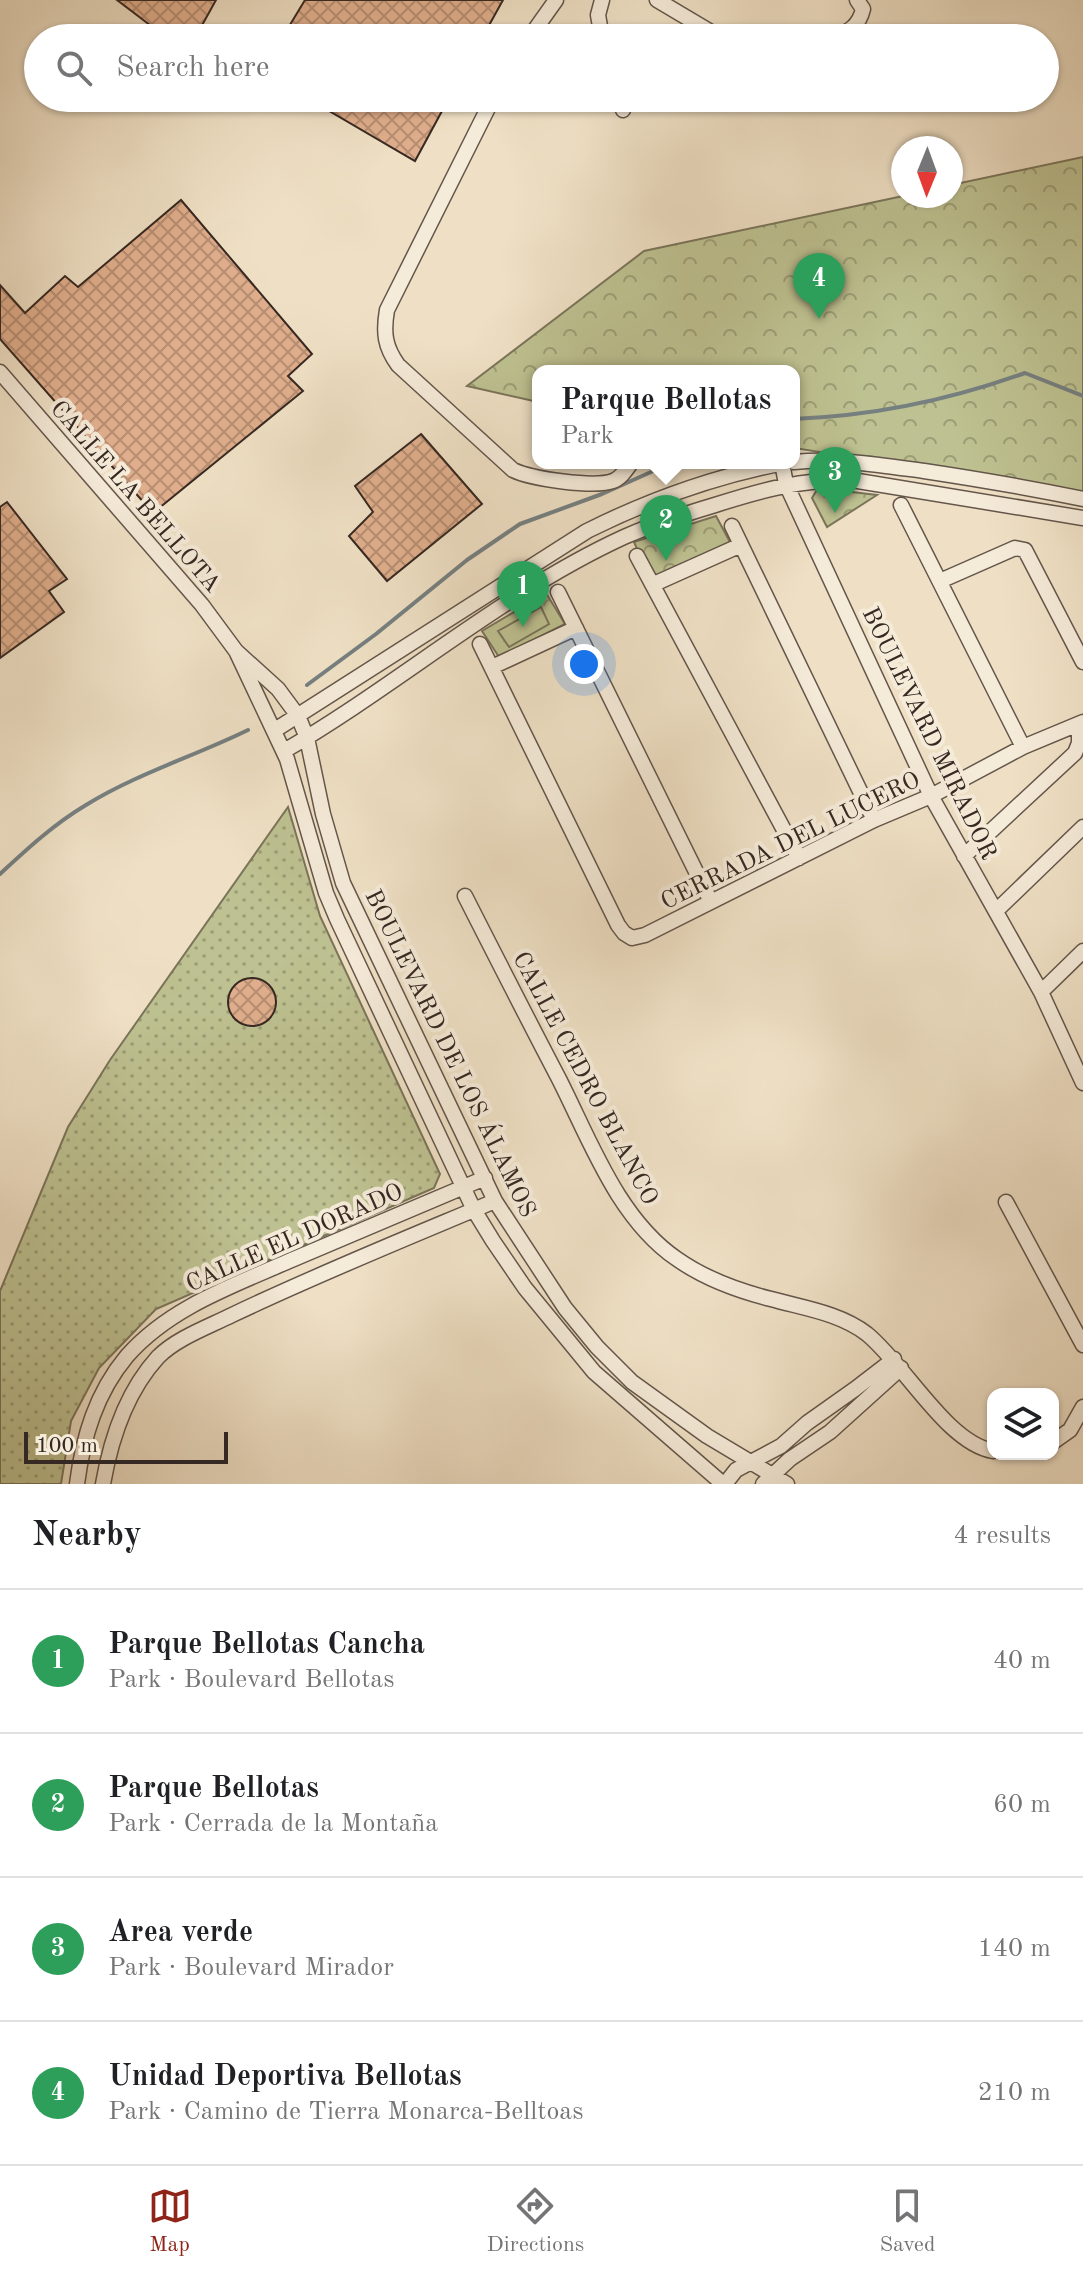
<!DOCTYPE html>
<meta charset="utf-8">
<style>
body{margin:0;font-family:"Old Standard TT",serif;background:#f6f6f6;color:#202124}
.controls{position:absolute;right:24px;bottom:24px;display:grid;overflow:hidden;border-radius:16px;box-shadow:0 2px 6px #0004}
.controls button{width:72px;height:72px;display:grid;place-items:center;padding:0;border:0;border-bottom:2px solid #e0e0e0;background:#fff;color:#202124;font:40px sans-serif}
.compass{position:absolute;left:891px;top:136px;width:72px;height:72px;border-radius:50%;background:#fff;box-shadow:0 2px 6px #0004;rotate:181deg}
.scale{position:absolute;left:24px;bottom:20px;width:204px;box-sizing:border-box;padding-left:8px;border:4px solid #362822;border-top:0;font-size:22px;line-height:28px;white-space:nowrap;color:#362822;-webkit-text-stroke:6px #f5ebd9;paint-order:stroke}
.you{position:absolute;left:584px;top:664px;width:28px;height:28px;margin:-20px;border:6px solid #fff;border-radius:50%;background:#1a73e8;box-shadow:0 0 0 12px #1a73e833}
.badge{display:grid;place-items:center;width:52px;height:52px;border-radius:50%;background:#8f2418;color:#fff;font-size:26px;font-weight:700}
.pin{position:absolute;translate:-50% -66px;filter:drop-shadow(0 2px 4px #0008)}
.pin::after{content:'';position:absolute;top:42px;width:28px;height:24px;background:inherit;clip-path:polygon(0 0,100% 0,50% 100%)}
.popup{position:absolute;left:532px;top:365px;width:268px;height:104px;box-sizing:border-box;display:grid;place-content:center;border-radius:16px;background:#fff;filter:drop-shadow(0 2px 6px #0005);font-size:26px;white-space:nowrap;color:#757577}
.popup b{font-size:30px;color:#202124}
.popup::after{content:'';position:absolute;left:50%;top:100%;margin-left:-16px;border:16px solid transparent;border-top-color:#fff}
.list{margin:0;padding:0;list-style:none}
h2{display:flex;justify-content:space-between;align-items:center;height:104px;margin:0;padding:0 32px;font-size:34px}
h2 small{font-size:26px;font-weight:400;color:#757577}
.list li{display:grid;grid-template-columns:52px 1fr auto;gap:24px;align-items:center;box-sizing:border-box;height:144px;padding:0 32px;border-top:2px solid #e0e0e0}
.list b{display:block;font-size:30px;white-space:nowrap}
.list p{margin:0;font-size:26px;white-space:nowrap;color:#757577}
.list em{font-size:26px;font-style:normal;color:#757577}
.icon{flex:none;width:44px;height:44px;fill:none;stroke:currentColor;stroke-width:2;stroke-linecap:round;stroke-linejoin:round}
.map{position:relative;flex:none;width:1083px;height:1484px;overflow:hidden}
.search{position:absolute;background:#fff;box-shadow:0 2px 6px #0004;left:24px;right:24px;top:24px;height:88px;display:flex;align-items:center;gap:20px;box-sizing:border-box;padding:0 28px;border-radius:44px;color:#757577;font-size:30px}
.sheet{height:680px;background:#fff}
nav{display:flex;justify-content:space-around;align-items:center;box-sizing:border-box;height:112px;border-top:2px solid #e0e0e0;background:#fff;font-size:22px;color:#757577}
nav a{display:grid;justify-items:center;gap:4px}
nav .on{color:#8f2418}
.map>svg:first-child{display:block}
.grass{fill:url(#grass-dots);stroke:#7a745a;stroke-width:2}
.park{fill:url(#park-crowns);stroke:#7a745a;stroke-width:2}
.pitch{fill:#bec191;stroke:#7a745a;stroke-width:2}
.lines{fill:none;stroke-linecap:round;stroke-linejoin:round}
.stream{stroke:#768081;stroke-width:4}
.building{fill:url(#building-cross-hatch);stroke:#362822;stroke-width:2}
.minor-casing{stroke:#64564b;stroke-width:17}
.minor{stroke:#f5ebd9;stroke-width:14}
.labels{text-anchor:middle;stroke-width:8;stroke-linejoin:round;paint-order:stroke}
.street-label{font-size:24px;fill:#362822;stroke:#f5ebd9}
</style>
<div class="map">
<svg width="1083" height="1484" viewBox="0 0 1083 1484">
<defs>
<pattern id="grass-dots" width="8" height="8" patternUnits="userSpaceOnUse" patternTransform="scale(2)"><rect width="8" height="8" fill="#bec191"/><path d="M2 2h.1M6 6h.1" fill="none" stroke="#9b9d76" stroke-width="1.8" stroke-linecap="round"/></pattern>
<pattern id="park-crowns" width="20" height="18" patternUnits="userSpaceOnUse" patternTransform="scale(2)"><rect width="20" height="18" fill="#bec191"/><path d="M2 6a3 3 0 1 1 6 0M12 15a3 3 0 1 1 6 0" fill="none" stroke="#9b9d76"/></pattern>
<pattern id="building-cross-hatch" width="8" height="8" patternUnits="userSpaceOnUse" patternTransform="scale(2)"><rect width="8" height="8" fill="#e0ae8c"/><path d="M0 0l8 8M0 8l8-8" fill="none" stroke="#b68e72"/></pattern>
</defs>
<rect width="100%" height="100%" fill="#efe0c5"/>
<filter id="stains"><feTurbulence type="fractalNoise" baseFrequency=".0025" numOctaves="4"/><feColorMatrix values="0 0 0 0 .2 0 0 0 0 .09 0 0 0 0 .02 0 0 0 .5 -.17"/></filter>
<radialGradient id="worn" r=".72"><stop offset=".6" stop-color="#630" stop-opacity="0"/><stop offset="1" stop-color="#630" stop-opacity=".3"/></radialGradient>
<!-- grass -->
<path class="grass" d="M288 807 320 916 440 1174 434 1188 156 1309 99 1368 71 1421 61 1484H0V1291L68 1127 110 1060Z"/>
<!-- park -->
<path class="park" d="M1083 157V497L984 478 794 448V371H538V402L467 386 644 251 903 196H951V185Z
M818 488 877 495 827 527 812 498Z
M716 516 730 542 651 580 634 542Z
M546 593 565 624 499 657 482 631Z"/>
<!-- pitch -->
<path class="pitch" d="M541 607 549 624 509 647 498 631Z"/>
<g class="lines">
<!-- stream -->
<path class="stream" d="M794 419C873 416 950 400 1025 373L1083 396
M307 685 376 634 467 560 520 524 602 494 671 463
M0 874C27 849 54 824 86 805 136 774 195 756 248 730"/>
</g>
<!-- building -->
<path class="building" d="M117 0H216L195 38H167Z
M305 0H503L482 38H282Z
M307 98H449L415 161Z
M181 200 312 354 288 376 303 391 153 513 0 339V285L25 313 65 276 78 287Z
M421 434 482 504 387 581 349 536 373 512 355 486Z
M7 502 67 579 49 591 64 612 0 658V507Z
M228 1002a24 24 0 1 1 48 0a24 24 0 1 1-48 0Z"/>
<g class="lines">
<!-- minor casing -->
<g class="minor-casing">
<path id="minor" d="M657 0 721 38
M529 38 556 0
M602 38 598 15 602 0
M833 38C849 32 859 26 863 9L857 0
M493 98 387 310C383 333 385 347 398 365L513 470C532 479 594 488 613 481 621 478 626 470 631 463
M620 98 623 110
M0 372 202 605 236 651 278 689 298 716 307 738 323 814 343 883 495 1201 565 1308 597 1347 632 1382 707 1436 787 1484
M794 462C838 458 880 465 924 471 977 479 1030 488 1083 499
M782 463 786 484 931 796 1041 992 1083 1083
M901 505 1023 747
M732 526 874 820
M637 556 799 858
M940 581 1015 548 1025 550 1083 662
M654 584 741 545
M558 592 711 902
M480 644 618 925 624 933 632 938 645 935 874 820 931 796 1023 747 1083 722
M237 653 287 759 326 893 337 919 474 1210 493 1241 525 1288 594 1372 723 1484
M492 667 576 628
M275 730 587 531C649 500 716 476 784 463
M284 751C398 685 504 592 624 537 653 524 685 514 715 505 765 489 805 478 858 481L1083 518
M964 856 1075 753 1079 743V724
M465 896C496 957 527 1018 559 1079 590 1140 618 1219 677 1259 704 1278 739 1291 771 1299 803 1308 840 1313 867 1334 906 1366 947 1443 993 1451
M996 911 1083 827
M1041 992 1083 951
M1006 1202 1083 1345
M1053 1442 1070 1430 1083 1407
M77 1484C83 1437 96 1393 127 1356 169 1308 232 1286 289 1261 354 1233 420 1206 485 1178
M103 1484C111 1438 126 1392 158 1357 177 1338 208 1327 232 1315 318 1274 407 1238 495 1201
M725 1484 736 1470 781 1446 807 1423 855 1389 894 1359
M763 1484 790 1459 830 1432 901 1368"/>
</g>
<!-- minor -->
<use href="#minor" class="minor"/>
</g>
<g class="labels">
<!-- street labels -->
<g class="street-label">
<text transform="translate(136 496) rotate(49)" y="8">CALLE LA BELLOTA</text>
<text transform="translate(930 733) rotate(64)" y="8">BOULEVARD MIRADOR</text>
<text transform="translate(790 840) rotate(-26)" y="8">CERRADA DEL LUCERO</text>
<text transform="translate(451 1053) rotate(64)" y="8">BOULEVARD DE LOS ÁLAMOS</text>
<text transform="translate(586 1078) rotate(62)" y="8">CALLE CEDRO BLANCO</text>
<text transform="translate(294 1237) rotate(-24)" y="8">CALLE EL DORADO</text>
</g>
</g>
<rect width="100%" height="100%" filter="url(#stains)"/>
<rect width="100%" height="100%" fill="url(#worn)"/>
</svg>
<div class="controls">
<button><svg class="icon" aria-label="layers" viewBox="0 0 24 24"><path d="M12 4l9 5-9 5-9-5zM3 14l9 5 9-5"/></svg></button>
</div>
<svg class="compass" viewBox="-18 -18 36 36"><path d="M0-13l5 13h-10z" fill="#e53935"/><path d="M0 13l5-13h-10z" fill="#757577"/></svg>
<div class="scale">100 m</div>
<div class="you"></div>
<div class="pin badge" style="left:523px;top:627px;background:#2e9e5b">1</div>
<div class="pin badge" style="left:666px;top:561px;background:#2e9e5b">2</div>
<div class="popup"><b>Parque Bellotas</b>Park</div>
<div class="pin badge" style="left:835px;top:513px;background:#2e9e5b">3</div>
<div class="pin badge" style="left:819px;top:319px;background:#2e9e5b">4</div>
<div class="search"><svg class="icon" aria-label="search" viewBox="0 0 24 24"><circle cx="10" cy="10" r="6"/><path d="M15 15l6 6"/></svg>Search here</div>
</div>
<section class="sheet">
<h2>Nearby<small>4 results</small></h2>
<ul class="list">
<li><span class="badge" style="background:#2e9e5b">1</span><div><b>Parque Bellotas Cancha</b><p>Park · Boulevard Bellotas</p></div><em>40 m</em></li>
<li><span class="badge" style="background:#2e9e5b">2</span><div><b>Parque Bellotas</b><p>Park · Cerrada de la Montaña</p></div><em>60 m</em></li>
<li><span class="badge" style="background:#2e9e5b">3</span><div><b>Area verde</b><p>Park · Boulevard Mirador</p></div><em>140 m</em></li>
<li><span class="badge" style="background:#2e9e5b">4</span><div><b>Unidad Deportiva Bellotas</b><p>Park · Camino de Tierra Monarca-Belltoas</p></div><em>210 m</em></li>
</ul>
</section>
<nav>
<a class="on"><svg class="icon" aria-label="map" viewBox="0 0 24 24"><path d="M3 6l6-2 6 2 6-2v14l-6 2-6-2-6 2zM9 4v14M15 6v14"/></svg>Map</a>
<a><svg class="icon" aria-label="directions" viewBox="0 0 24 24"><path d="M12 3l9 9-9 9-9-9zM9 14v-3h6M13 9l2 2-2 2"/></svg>Directions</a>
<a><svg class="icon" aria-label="saved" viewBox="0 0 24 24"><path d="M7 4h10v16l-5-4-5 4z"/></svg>Saved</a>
</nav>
